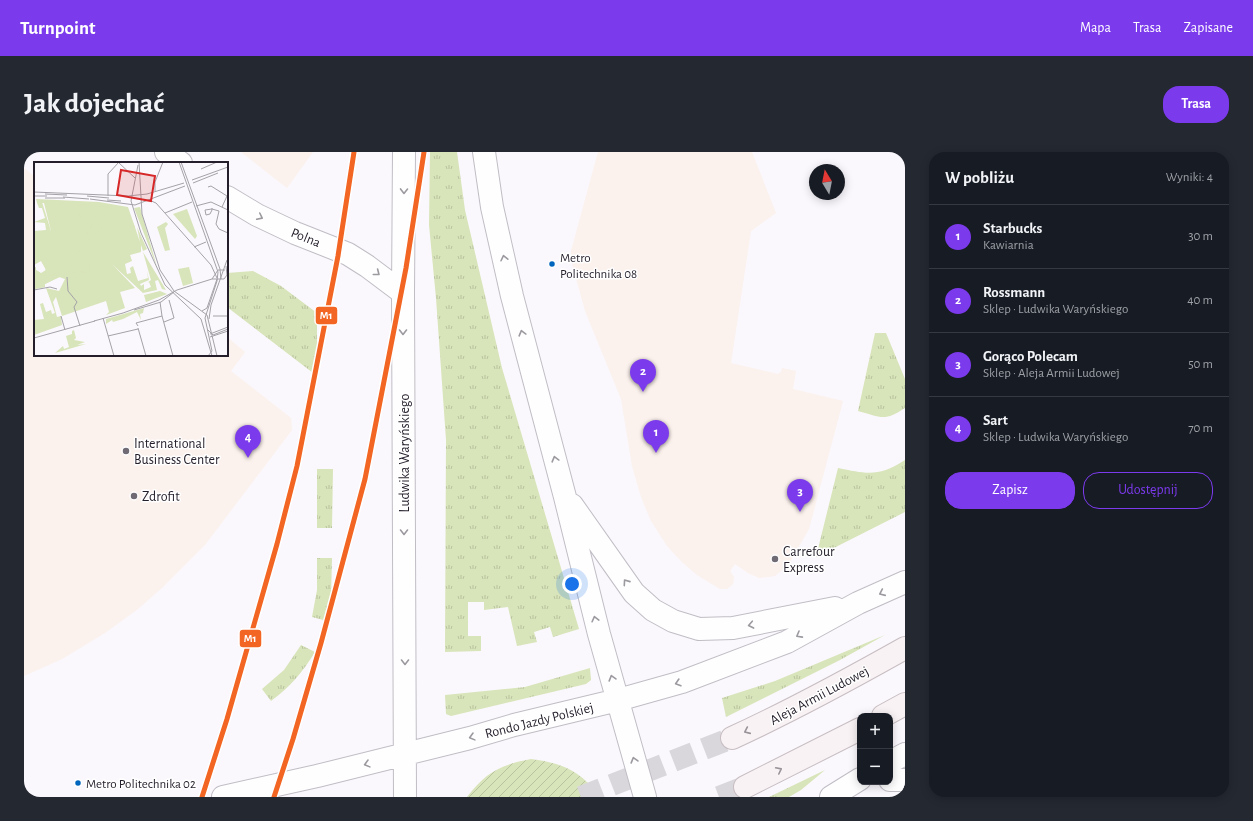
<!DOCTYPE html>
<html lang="pl">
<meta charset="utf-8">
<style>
body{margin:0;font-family:"Alegreya Sans",sans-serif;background:#242831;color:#f1f3f6}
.controls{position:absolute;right:12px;bottom:12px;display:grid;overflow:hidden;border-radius:8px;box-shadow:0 2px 10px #0003}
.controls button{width:36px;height:36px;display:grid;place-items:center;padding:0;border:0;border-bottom:1px solid #363941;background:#171b24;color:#f1f3f6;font:20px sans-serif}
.compass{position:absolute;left:785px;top:12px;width:36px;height:36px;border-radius:50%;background:#171b24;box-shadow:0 2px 10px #0003;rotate:350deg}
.you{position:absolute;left:548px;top:432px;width:14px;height:14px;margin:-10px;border:3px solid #fff;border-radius:50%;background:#1a73e8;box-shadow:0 0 0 6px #1a73e833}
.badge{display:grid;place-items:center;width:26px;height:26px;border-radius:50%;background:#7c3aed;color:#fff;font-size:13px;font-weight:700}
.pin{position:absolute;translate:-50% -33px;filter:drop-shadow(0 1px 2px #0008)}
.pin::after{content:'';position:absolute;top:21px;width:14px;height:12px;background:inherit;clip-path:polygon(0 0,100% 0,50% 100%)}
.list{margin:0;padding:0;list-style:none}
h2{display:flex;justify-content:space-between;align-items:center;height:52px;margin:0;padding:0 16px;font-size:17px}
h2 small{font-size:13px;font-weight:400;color:#9ea1a6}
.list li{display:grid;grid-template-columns:26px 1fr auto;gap:12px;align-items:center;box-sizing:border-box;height:64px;padding:0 16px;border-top:1px solid #363941}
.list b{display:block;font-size:15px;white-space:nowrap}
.list p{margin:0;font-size:13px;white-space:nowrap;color:#9ea1a6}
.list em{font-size:13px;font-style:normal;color:#9ea1a6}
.actions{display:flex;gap:8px;padding:12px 16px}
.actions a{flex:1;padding:9px 0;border:1px solid #7c3aed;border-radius:16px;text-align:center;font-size:14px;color:#7c3aed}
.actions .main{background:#7c3aed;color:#fff}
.map{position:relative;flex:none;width:881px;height:645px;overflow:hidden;border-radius:16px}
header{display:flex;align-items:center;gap:24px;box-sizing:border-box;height:56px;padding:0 20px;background:#7c3aed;color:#fff}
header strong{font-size:19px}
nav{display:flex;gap:22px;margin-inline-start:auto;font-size:14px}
.intro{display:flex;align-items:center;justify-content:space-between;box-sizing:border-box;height:96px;padding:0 24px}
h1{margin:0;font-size:28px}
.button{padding:10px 18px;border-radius:16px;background:#7c3aed;color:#fff;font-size:14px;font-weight:700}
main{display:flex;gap:24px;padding:0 24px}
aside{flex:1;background:#171b24;border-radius:16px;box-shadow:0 2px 10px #0003}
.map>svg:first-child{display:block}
.commercial{fill:#fbf1ed}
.grass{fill:url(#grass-tufts)}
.garden{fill:url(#garden-furrows)}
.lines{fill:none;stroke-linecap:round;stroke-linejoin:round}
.primary-tunnel{stroke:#dad7dc;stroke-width:22;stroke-dasharray:22 11;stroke-linecap:butt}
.street-casing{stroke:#c1bdc5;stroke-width:24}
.secondary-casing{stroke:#c1bdc5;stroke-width:24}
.primary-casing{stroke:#c7bdc2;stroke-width:24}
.street{stroke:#fefeff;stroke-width:22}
.secondary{stroke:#fefeff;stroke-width:22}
.primary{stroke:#f8f2f4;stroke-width:22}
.metro-1-casing{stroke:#fff;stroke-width:8}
.metro-1{stroke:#f26522;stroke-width:5}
.oneway{stroke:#9c999f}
.oneway2{stroke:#999399}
.bus-dot{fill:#0065bd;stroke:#fff;stroke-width:1.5}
.poi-dot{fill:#6f6a74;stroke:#fff;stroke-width:1.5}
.labels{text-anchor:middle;stroke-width:3;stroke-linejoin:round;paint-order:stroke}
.bus-label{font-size:13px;fill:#241e2a;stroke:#fff;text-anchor:start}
.street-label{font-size:14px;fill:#241e2a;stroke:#fff}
.poi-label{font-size:14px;fill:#241e2a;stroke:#fff;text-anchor:start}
.inset-road{fill:none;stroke:#a4a1a8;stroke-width:1}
.view{fill:#d62828;fill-opacity:0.15;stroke:#d62828;stroke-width:2}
.inset-edge{fill:none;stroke:#241e2a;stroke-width:2}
.line-badge{stroke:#fff;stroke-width:1.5}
.badge-label{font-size:11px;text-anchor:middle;font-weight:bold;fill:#fff}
</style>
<header>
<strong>Turnpoint</strong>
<nav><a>Mapa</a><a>Trasa</a><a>Zapisane</a></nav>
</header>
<div class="intro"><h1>Jak dojechać</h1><a class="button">Trasa</a></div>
<main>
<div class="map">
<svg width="881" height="645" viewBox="0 0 881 645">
<defs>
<pattern id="grass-tufts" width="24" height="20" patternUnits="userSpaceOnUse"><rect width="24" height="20" fill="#d8e4b9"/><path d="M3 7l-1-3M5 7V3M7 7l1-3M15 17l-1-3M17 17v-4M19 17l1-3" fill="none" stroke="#b9c39f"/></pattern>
<pattern id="garden-furrows" width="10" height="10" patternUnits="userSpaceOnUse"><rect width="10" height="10" fill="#d8e4b9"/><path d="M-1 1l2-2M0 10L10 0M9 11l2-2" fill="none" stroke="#b9c39f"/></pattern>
</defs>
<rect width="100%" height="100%" fill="#faf8fc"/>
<!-- commercial -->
<path class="commercial" d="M217 0H289L263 36Z
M574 0H728L752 61 727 79 707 211 754 222 757 220 758 216 772 219 769 237 819 249 785 377 765 412 751 424 735 426 724 421 711 412 706 419 710 425 709 432 703 437H696L673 423 658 410 643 394 627 369 617 345 608 314 597 247 561 159 547 108V99Z
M0 16 11 25V203H203V185L221 200 207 219 267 266 268 278 181 393 139 435 114 457 81 481 38 507 0 524Z"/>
<!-- grass -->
<path class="grass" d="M406 0H433L441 58 478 216 555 477 529 485 526 475 510 480 513 490 493 494 484 455 460 458V450H444V484H457V499L421 500 422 288 412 146 405 73Z
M229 119 257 134 293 161V224L203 155V121Z
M851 181H862L881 227V256C860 270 857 265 834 259Z
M881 308V360L792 405 814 316C843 322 855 325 881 308Z
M293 317H309L308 376H293Z
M293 406H308L307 444 303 469 288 465 293 438Z
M861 483 816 508 702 565 698 546 751 529Z
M277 493 291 500C278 521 267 534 247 549L238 537 260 518Z
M566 516 567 528 562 532 427 564 422 562 421 543 501 535Z
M801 618 777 638 765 645H745Z"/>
<!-- garden -->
<path class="garden" d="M507 607C538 611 557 619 576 645H443C462 620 476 613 507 607Z"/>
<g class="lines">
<!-- primary-tunnel -->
<path class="primary-tunnel" d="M557 645 708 586
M695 645 721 635"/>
<!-- street casing -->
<g class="street-casing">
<path id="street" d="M866 628H881"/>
</g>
<!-- secondary casing -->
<g class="secondary-casing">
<path id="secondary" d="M142 0 157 11
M380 0 379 141 381 645
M460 0 468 55 488 144 541 345 575 482 621 645
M203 45 233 63 271 81 324 102 343 114 379 141
M548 353 610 441 629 458 649 469 675 477 709 476 811 456
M866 610 881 602
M199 645 293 624 446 586 490 573 594 548 658 530 763 490 834 451 881 430
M807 645 836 627"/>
</g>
<!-- primary casing -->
<g class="primary-casing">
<path id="primary" d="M859 564 881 552
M708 586C767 559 824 528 881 496
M721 635 836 577"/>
</g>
<!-- street -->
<use href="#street" class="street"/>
<!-- secondary -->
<use href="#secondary" class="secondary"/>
<!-- primary -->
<use href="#primary" class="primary"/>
<!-- metro-1 casing -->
<g class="metro-1-casing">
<path id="metro-1" d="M178 645 203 567 253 392 273 314 314 104 330 0
M250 645 269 587 297 491 341 327 382 116 400 0"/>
</g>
<!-- metro-1 -->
<use href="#metro-1" class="metro-1"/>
</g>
<!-- one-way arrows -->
<defs><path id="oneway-chevron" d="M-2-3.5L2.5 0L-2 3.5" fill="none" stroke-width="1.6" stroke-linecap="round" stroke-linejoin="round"/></defs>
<g class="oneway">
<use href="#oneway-chevron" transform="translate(380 39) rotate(91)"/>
<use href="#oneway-chevron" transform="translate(236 65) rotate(26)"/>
<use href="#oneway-chevron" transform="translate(480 106) rotate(-103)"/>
<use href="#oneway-chevron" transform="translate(353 121) rotate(38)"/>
<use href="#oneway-chevron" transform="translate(379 180) rotate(90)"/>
<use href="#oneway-chevron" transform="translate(498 181) rotate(-105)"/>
<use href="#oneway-chevron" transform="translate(531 307) rotate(-105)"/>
<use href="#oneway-chevron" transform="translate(380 380) rotate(90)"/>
<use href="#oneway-chevron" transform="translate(602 430) rotate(-125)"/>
<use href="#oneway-chevron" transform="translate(858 441) rotate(156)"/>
<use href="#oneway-chevron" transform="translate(571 467) rotate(-104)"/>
<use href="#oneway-chevron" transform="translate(727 473) rotate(169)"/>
<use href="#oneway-chevron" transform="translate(775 483) rotate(151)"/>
<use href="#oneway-chevron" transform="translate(381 510) rotate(90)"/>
<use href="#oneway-chevron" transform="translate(588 526) rotate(-106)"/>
<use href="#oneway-chevron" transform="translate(654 531) rotate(163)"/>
<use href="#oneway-chevron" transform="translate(448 585) rotate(165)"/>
<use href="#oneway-chevron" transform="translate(610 608) rotate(-106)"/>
<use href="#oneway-chevron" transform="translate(343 612) rotate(165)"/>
</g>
<g class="oneway2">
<use href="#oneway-chevron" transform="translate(723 579) rotate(156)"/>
<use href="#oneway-chevron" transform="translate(755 618) rotate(-27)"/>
</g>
<!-- markers -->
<g class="bus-dot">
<circle cx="528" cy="112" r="3.5"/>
<circle cx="54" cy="631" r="3.5"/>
</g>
<g class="poi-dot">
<circle cx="102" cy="299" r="4"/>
<circle cx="110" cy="344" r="4"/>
<circle cx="751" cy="407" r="4"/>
</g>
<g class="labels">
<!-- bus labels -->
<g class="bus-label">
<text x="536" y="110">Metro<tspan x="536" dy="16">Politechnika 08</tspan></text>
<text x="62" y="636">Metro Politechnika 02</text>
</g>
<!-- street labels -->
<g class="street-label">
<text transform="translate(282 85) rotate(22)" y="5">Polna</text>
<text transform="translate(380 301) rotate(-90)" y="5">Ludwika Waryńskiego</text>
<text transform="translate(795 543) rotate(-28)" y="5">Aleja Armii Ludowej</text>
<text transform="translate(515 568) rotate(-14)" y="5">Rondo Jazdy Polskiej</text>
</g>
<!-- poi labels -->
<g class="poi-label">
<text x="110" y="296">International<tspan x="110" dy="16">Business Center</tspan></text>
<text x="118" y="349">Zdrofit</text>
<text x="759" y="404">Carrefour<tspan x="759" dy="16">Express</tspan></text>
</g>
</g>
<!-- overview -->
<g transform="translate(10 10)">
<rect width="194" height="194" fill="#faf8fc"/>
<path d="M2 37 65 40 94 45 106 80 103 65 113 87 109 89 107 83V90L96 93 98 99 91 102 93 112 97 111 96 106 99 104 104 119 114 116 113 109 115 118 106 122 107 124 110 122V128L117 125 115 120 113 121 117 118 109 90 132 128 128 127 124 118 121 119 123 128 109 131 78 102 101 126 86 130 91 146 72 153 75 150 72 139 28 154 22 135 19 140 23 155 27 154 28 163 0 173V158L10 157 6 142 9 141 12 150 17 148 18 152 21 151 12 126 25 129 31 117 25 115 11 122V125L0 127V106L2 105V108L7 111 12 108 7 99 0 103V71L17 72V69L10 41H3ZM106 45 123 105 100 46ZM153 47 163 74 161 77 139 52ZM155 105 159 121 149 124 144 107ZM126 129 133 132 112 140 110 133ZM110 146 109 151 106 152 107 158 103 150 89 157 79 160 78 158 72 162V157ZM40 168 42 176 40 178 51 180 43 183 52 182 21 191 29 184 30 187 35 185 32 174 38 172V169Z" fill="#d8e4b9"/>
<path d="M8 40 17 69V72L9 73V86L14 85 16 89 11 88V101L9 102 7 98 0 103V93L4 92 0 91V85L4 81H0L8 73 0 76V69L12 68 11 61 0 60 11 56 8 46H5L3 41ZM25 41 44 44 51 42 58 45 79 44 72 52H54L69 53V56L66 58 64 54 61 53 67 61 66 64 55 56 58 64 53 72 52 60H49L50 57 43 51 42 45 41 50H27ZM96 53 101 65 79 64 83 56ZM68 65 65 72 58 83 54 78ZM48 85 50 91 47 95 55 100 56 107 53 111 46 109 33 112 38 103 32 104ZM63 89 71 97 65 99 67 103 57 97ZM12 104 16 110 18 107 23 111 0 121V114H3L0 111 3 109 11 114 15 113 11 111ZM27 110H33L32 112 11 122V125L0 127V123L16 117Z" fill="#d8e4b9"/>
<path d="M132 60 134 62 131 66 136 88 131 89 123 65ZM45 113 51 114 66 128 67 134 63 141 54 142 38 127V118ZM24.5 134a5.5 5.5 0 1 1 11 0a5.5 5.5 0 1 1-11 0Z" fill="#d8e4b9"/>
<path class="inset-road" d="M84 0 101 16M105 0 108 52 126 108 140 129 173 153 183 194M145 0 184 110 183 119 171 156 178 189 174 194M147 0 186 107 187 117M104 3 97 39 107 71 131 123 167 157 178 194M167 7 183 0M158 18 194 5M159 21 184 11M174 25 177 24 193 34 188 45M121 29V20L129 0M0 30 94 34 113 32 150 21M11 32 33 33M0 34H13M53 34 75 36M74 34V12L85 0M29 35 55 37M11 36H31M56 37 101 43 151 24M73 38 87 39M115 38 122 41 177 103 183 116M162 44 177 40 194 48M178 46V48L176 52 172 53 171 48 178 47 185 49 182 62 185 67 194 71M131 51 158 40M160 85 172 80M33 115 34 129 43 140 40 145 46 164M178 117 184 108H191M0 128 16 125 23 127M126 140 128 154M100 148 127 140 140 130M168 149 173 146 183 117M89 151 125 138 143 128 178 117H190L193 113 192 104M27 154 31 168M179 154H194M69 156 80 194M175 157 177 143 193 98M60 159 89 151M130 160 140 156 135 138M104 164 102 161 128 154 139 194M104 166 112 194M173 167 179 173 194 167M176 172 194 165M74 174 104 167M176 175 194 169M0 176 61 159"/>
<path class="view" d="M87 8 121 14 117 39 83 33Z"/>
<rect width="194" height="194" class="inset-edge"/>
</g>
<g class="line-badge">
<rect x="291" y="154" width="23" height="19" rx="4" fill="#f26522"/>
<rect x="215" y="477" width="23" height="19" rx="4" fill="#f26522"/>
</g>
<g class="badge-label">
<text x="302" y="167">M1</text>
<text x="226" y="490">M1</text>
</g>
</svg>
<div class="controls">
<button>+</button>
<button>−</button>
</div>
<svg class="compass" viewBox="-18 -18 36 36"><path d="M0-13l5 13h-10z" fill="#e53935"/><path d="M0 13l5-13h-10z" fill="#9ea1a6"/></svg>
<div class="you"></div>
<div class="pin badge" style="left:632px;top:301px">1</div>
<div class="pin badge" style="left:619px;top:240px">2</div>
<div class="pin badge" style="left:776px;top:360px">3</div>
<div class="pin badge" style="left:224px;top:306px">4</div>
</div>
<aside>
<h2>W pobliżu<small>Wyniki: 4</small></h2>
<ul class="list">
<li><span class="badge">1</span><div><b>Starbucks</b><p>Kawiarnia</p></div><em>30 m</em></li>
<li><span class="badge">2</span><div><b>Rossmann</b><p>Sklep · Ludwika Waryńskiego</p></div><em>40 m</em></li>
<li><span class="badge">3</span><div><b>Gorąco Polecam</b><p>Sklep · Aleja Armii Ludowej</p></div><em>50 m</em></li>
<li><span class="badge">4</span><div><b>Sart</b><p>Sklep · Ludwika Waryńskiego</p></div><em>70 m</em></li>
</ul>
<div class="actions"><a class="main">Zapisz</a><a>Udostępnij</a></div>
</aside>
</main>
